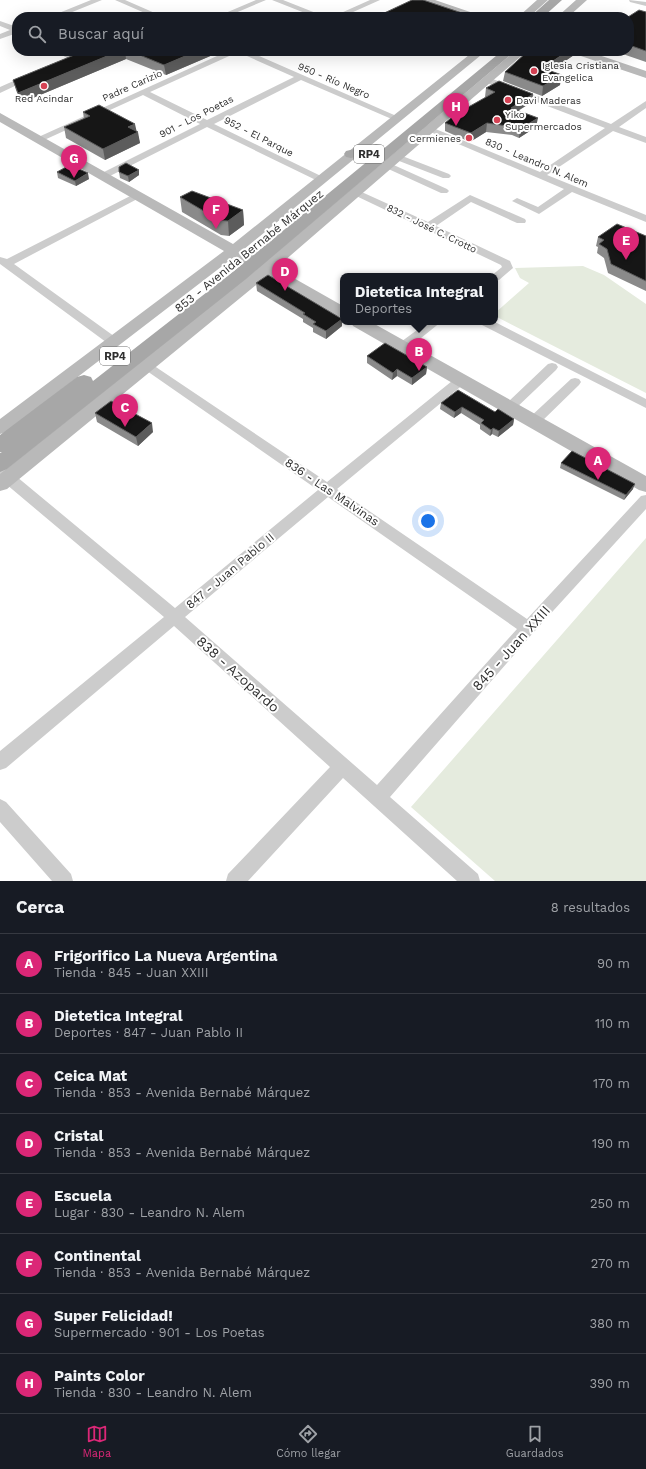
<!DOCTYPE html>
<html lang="es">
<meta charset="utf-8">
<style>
body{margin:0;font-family:"Work Sans",sans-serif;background:#242831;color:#f1f3f6}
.you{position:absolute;left:428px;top:521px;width:14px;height:14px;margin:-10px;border:3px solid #fff;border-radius:50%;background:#1a73e8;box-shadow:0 0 0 6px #1a73e833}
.badge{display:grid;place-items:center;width:26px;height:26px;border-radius:50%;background:#db2777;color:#fff;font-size:13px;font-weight:700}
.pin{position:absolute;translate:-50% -33px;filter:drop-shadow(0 1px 2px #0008)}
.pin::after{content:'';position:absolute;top:21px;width:14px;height:12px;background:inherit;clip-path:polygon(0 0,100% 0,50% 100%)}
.popup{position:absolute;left:340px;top:273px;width:158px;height:52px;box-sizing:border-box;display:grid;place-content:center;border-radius:8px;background:#171b24;filter:drop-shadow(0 1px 3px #0005);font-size:13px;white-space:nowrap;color:#9ea1a6}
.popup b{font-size:15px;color:#f1f3f6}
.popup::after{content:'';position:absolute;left:50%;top:100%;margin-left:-8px;border:8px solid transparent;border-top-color:#171b24}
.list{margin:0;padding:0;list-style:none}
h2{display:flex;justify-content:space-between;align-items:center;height:52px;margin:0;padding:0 16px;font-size:17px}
h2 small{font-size:13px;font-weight:400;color:#9ea1a6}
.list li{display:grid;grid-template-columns:26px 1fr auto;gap:12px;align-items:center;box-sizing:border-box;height:60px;padding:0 16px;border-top:1px solid #363941}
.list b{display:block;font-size:15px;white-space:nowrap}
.list p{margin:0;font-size:13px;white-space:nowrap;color:#9ea1a6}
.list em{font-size:13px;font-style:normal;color:#9ea1a6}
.icon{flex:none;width:22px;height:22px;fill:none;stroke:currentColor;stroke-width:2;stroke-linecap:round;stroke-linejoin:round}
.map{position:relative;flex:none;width:646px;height:881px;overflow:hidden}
.search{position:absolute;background:#171b24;box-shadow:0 4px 16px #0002;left:12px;right:12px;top:12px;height:44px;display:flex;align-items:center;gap:10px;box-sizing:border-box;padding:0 14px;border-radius:16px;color:#9ea1a6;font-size:15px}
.sheet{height:532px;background:#171b24}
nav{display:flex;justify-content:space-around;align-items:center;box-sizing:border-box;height:56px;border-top:1px solid #363941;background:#171b24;font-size:11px;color:#9ea1a6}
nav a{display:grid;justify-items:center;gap:2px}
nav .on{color:#db2777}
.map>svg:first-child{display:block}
.green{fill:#e5ebde}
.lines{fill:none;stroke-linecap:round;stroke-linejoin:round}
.street{fill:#ccc;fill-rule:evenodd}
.secondary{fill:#b9b9b9;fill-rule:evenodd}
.primary{fill:#a7a7a7;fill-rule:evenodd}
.wall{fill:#8a8a8a}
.shaded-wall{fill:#5c5c5c}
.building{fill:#161616;stroke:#5c5c5c}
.poi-dot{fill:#d54254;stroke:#fff;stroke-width:1.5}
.labels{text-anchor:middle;stroke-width:4;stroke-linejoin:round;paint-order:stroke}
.far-poi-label{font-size:10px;fill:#2f2f2f;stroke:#fff;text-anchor:start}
.far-street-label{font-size:10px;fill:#2f2f2f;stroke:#fff}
.shield{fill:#fff;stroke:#6d6d6d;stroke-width:1}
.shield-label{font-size:11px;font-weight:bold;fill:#2f2f2f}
.street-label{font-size:12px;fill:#2f2f2f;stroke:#fff}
.near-street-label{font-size:14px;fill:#2f2f2f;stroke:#fff}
</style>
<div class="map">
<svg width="646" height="881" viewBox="0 0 646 881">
<rect width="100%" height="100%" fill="#fff"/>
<!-- green -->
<path class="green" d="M583 266 604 275 646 304V393L495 316V313L529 283 520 278 515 268Z
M646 538V881H495L411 807Z"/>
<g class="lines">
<!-- street -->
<path class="street" d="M91 0H102L60 17H49Z
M115 0H125L164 17H154Z
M256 0H266L226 17H216Z
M272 0H283L326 17H315Z
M370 0H380L342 17H332Z
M629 0 646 2V6L630 2Z
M0 21 17 27V33L0 39V34L10 30 0 26Z
M55 51H65L79 59 72 61Z
M228 51H248L401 118 397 121 394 120 301 80 214 124 323 177 325 179 320 182 207 127 106 178H100V174L200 124 143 95 42 141 39 142 34 139ZM238 52 294 77 207 120 150 92Z
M27 75H30L34 77 0 93V87Z
M484 78H490L611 124 646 101V108L619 127 646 137V143L613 131 547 175 646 215V222L572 192 539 214 512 201 517 198 538 207 564 189 414 125 415 123H421L540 172 605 128 484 82Z
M397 154 449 174 451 176 449 178H443L394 159V155Z
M387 162 447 189 449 191 447 193H441L384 167 382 165Z
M355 189 428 222 470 195 525 219 526 221 525 223H517L471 202 436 226 510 261 513 268 499 280 495 281V276H491L502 267 501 265 352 194 350 192Z
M138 192 143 195 141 197 14 264 118 339 120 342 118 345H110L0 264V257L7 259Z
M428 322H441L406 350H398L396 347 398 344Z
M480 322H495L646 399V408L482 325Z
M138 355 327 482 457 377H465L467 380 465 383 337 489 527 619 641 496 646 495V509L533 633 390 797 478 874 480 881H457L343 778 248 881H226L228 874 330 767 174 626 6 768 0 770V751L164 617 0 479V466L5 467 175 608 318 490 134 362 132 359 134 356ZM328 497 517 629 377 785 185 617Z
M552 363 556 364 558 367 556 370 514 410H506L504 407 506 404 548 364Z
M575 378 579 379 581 382 579 385 539 424H529L528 421 529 418 571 379Z
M0 799 6 802 71 874 73 881H52L0 822Z"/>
<!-- secondary -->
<path class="secondary" d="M420 0H435L479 15 480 17H465L421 2Z
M537 0H548L529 17H518Z
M576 0H587L568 17H557Z
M474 51H486L243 250 265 262 515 51H527L276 268 343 306V318L337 316 267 276 7 489 0 491V474L256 270 234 257 6 432 0 434V419L224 251 0 122V113L233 244Z
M571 51H587L646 71V78L572 53Z
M351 322H371L646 476V492L639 490 353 326Z"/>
<!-- primary -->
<path class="primary" d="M549 0H562L543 17H530Z
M502 51H515L246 279 7 469 0 472V453L2 452H0V435L77 377 84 375 91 377 93 381 234 271 380 151 351 158 346 157 344 154 346 151 376 144 381 145 383 148 382 150Z"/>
</g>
<!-- wall -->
<path class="wall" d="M646 12V62L614 51H629V17Z
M84 51H222L166 75 126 59 21 103 16 90 13 80Z
M574 55 552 70V71L560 85 542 96 503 81 505 72Z
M486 88 533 94 532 102 518 111 536 127 519 138 512 135 486 132 470 142 445 131V123L486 97H485Z
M83 112 137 132 140 143 105 160 66 138 64 127 84 119Z
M57 172 89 179 76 186 58 178Z
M119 172 139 175 129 182 120 178Z
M180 197 243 210 244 225 229 236 221 235 182 212Z
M646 236V291L608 273 604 258 597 253 598 247 596 246 598 237Z
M256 283 342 319V326L326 339 313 332V328L303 322V319L257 291Z
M367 356 427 367 426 374 412 385 397 376 392 380 367 363Z
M441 403 495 412 514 419 513 425 498 437 492 434 490 436 480 429V425L461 413 454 418 440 409Z
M95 413 153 432 138 446 97 422Z
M561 463 633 489 624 500 560 468Z"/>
<!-- shaded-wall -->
<path class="shaded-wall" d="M119 51H125L126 59 21 103 18 93Z
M197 51H222L166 75 164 65Z
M568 51H574V55L552 70 551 73 545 69 550 63Z
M562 75 560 85 542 96 543 86Z
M533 94 532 102 509 116 511 108Z
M538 118 536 127 519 138 520 129Z
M487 123 486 132 470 142 471 133Z
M135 124 137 133 138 132 140 143 105 160 103 149 128 127Z
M139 170V175L129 182 128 176Z
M88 173 89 179 76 186 75 181Z
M243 210 244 225 229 236 228 221Z
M342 319V326L326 339V331Z
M427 367 426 374 412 385V378Z
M397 369V376L392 380 393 373Z
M462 407 461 413 454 418 455 412Z
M514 419 513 425 498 437 499 431Z
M152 423 153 432 138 446 136 437Z
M493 428 492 434 490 436 491 430Z
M635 484 633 489 624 500 626 495Z"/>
<!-- building -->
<path class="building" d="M412 0H423L474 17H385L380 15Z
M639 10 646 12V51L629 45V17H628Z
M84 51H119L18 93 13 80Z
M130 51H197L164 65Z
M528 51H568L550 63 553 64 545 69 562 75 543 86 505 72Z
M499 81 533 94 511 108 538 118 520 129 514 127 487 123 471 133 445 123 456 114 495 92 486 88Z
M99 105 135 124 128 127 138 132 103 149 64 127 90 116 83 112Z
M126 163 139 170 128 176 119 172V167Z
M70 165 88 173 75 181 57 172Z
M192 191 243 210 228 221 219 220 180 197Z
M617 224 646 236V281L611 264 607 249 599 244 604 240 598 237Z
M268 275 342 319 326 331 313 324 316 322 303 314 305 313 256 283Z
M385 343 427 367 412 378 397 369 393 373 367 356Z
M458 390 495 412 498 409 514 419 499 431 493 428 491 430 481 423 484 420 462 407 455 412 441 403Z
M111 401 152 423 136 437 95 413Z
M572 451 635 484 626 495 561 463Z"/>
<!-- markers -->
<g class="poi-dot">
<circle cx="534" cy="71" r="4"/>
<circle cx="44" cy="86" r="4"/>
<circle cx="508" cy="100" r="4"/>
<circle cx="497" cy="120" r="4"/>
<circle cx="469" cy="138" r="4"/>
</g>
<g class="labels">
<!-- far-poi labels -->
<g class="far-poi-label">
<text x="542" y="69">Iglesia Cristiana<tspan x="542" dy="12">Evangelica</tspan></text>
<text x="44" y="102" text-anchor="middle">Red Acindar</text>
<text x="516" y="104">Davi Maderas</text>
<text x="505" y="118">Yiko<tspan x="505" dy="12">Supermercados</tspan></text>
<text x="461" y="142" text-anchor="end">Cermienes</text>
</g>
<!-- far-street labels -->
<g class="far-street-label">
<text transform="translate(334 80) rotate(23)" y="4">950 - Río Negro</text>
<text transform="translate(132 85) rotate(-24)" y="4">Padre Carizio</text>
<text transform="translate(196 116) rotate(-27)" y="4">901 - Los Poetas</text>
<text transform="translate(259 136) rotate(27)" y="4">952 - El Parque</text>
<text transform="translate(537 162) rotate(23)" y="4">830 - Leandro N. Alem</text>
<text transform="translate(432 228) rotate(26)" y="4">832 - José C. Crotto</text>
</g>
<!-- shield labels -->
<g class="shield">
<rect x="354" y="145" width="30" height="18" rx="3"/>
<rect x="100" y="347" width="30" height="18" rx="3"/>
</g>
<g class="shield-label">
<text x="369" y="158">RP4</text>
<text x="115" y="360">RP4</text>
</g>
<!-- street labels -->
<g class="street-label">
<text transform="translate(249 251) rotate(-39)" y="4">853 - Avenida Bernabé Márquez</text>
<text transform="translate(332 492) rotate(34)" y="4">836 - Las Malvinas</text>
<text transform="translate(230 571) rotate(-40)" y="4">847 - Juan Pablo II</text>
</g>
<!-- near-street labels -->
<g class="near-street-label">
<text transform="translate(511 648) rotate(-48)" y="5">845 - Juan XXIII</text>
<text transform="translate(238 674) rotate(42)" y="5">838 - Azopardo</text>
</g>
</g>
</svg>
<div class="you"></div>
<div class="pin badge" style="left:598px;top:480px">A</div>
<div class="pin badge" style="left:419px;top:371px">B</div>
<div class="popup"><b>Dietetica Integral</b>Deportes</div>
<div class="pin badge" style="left:125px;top:427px">C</div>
<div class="pin badge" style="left:285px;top:291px">D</div>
<div class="pin badge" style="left:626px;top:260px">E</div>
<div class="pin badge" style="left:216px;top:229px">F</div>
<div class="pin badge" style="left:74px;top:178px">G</div>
<div class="pin badge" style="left:456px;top:126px">H</div>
<div class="search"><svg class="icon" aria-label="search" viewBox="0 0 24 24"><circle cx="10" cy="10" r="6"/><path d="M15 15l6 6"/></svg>Buscar aquí</div>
</div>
<section class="sheet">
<h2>Cerca<small>8 resultados</small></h2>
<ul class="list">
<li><span class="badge">A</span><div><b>Frigorifico La Nueva Argentina</b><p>Tienda · 845 - Juan XXIII</p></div><em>90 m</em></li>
<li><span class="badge">B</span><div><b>Dietetica Integral</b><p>Deportes · 847 - Juan Pablo II</p></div><em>110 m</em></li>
<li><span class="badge">C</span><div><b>Ceica Mat</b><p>Tienda · 853 - Avenida Bernabé Márquez</p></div><em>170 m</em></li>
<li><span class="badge">D</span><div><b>Cristal</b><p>Tienda · 853 - Avenida Bernabé Márquez</p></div><em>190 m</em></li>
<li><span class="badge">E</span><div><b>Escuela</b><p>Lugar · 830 - Leandro N. Alem</p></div><em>250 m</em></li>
<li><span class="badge">F</span><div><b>Continental</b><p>Tienda · 853 - Avenida Bernabé Márquez</p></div><em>270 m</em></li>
<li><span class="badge">G</span><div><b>Super Felicidad!</b><p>Supermercado · 901 - Los Poetas</p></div><em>380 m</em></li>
<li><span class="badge">H</span><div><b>Paints Color</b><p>Tienda · 830 - Leandro N. Alem</p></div><em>390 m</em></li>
</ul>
</section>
<nav>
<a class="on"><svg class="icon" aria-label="map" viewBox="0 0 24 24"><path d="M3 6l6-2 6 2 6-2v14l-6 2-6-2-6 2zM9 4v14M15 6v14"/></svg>Mapa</a>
<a><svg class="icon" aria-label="directions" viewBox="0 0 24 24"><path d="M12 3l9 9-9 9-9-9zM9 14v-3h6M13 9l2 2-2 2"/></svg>Cómo llegar</a>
<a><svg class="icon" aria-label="saved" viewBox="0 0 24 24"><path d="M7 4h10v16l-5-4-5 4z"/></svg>Guardados</a>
</nav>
